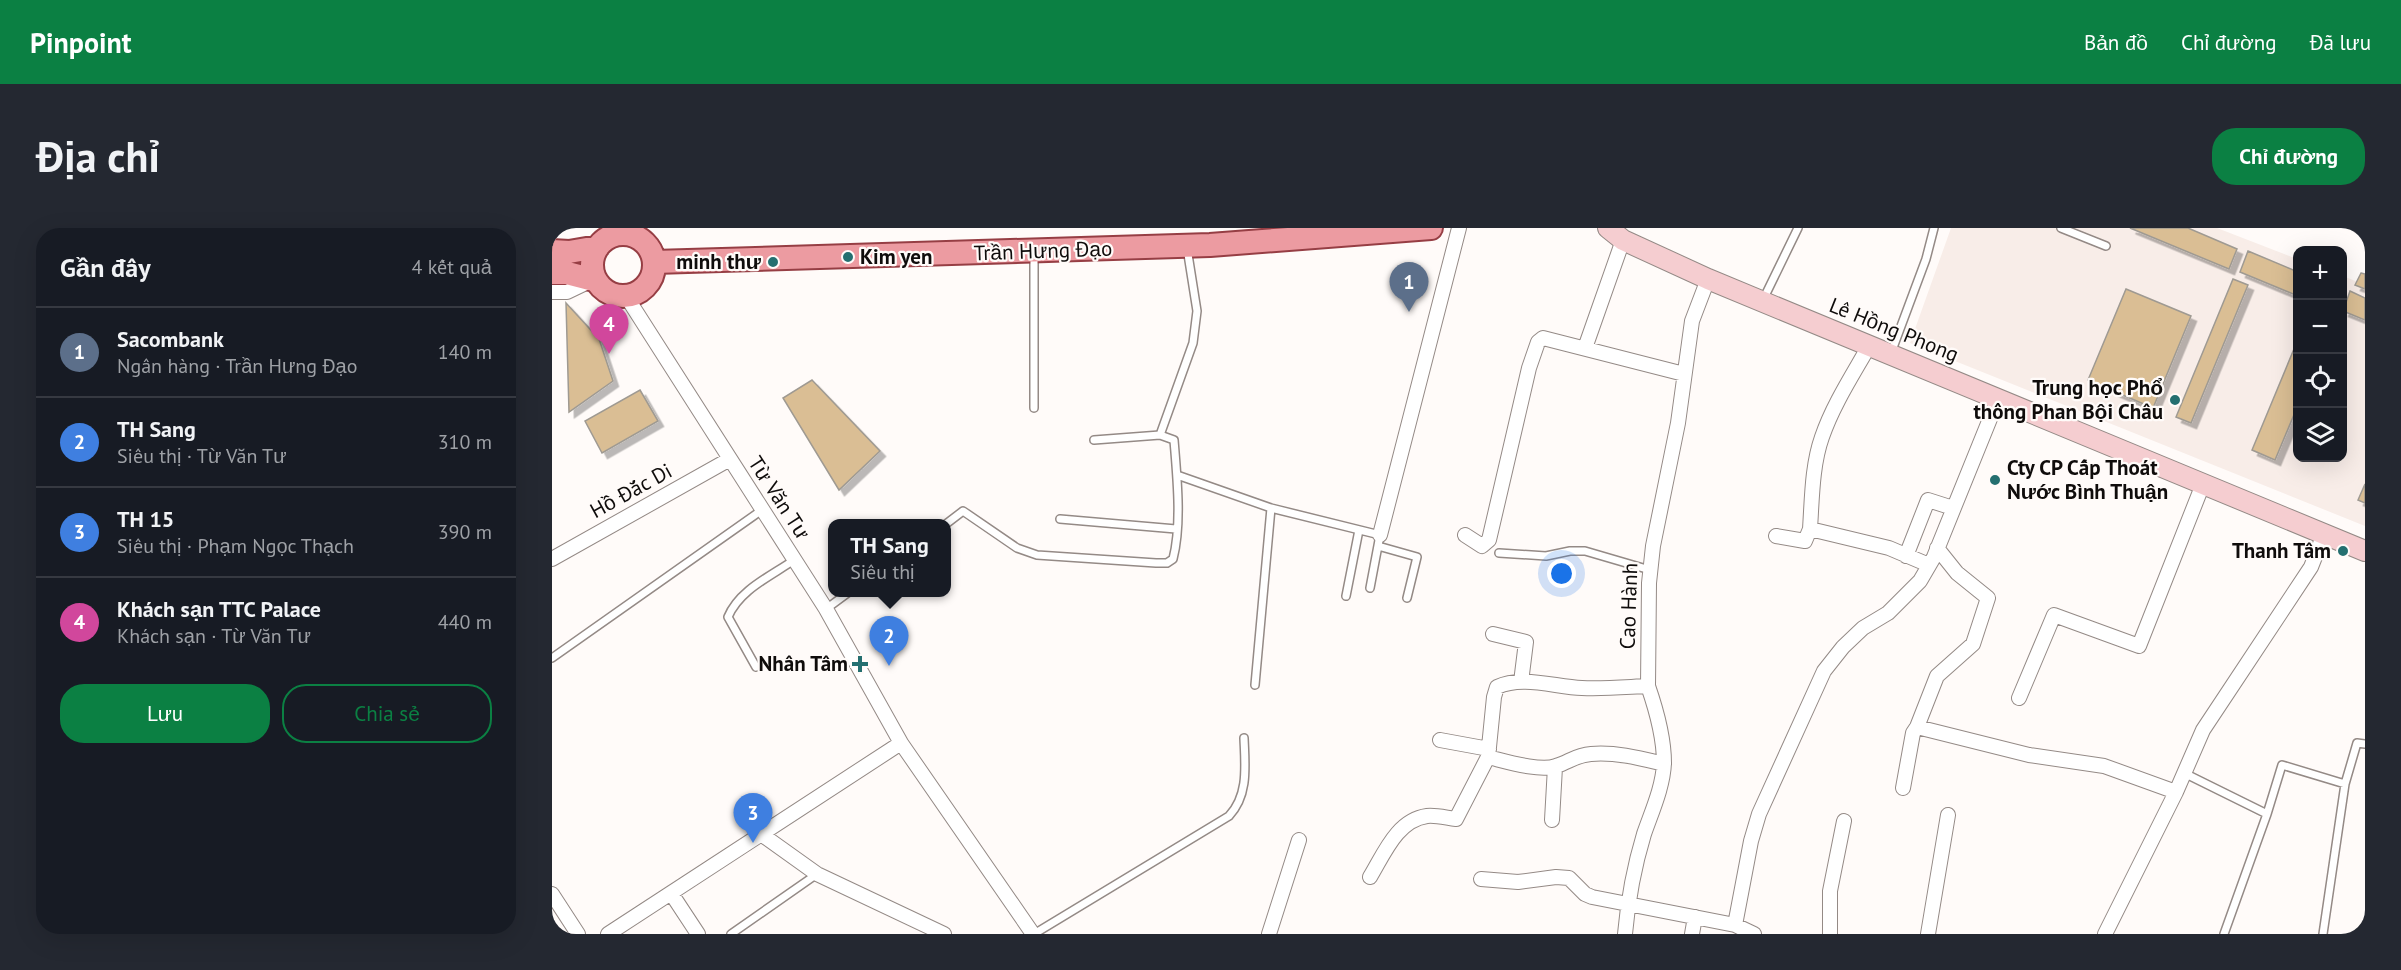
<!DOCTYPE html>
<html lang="vi">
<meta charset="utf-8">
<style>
body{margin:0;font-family:"PT Sans",sans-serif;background:#242831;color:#f1f3f6}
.controls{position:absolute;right:18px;top:18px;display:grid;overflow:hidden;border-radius:12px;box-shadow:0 6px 24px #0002}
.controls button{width:54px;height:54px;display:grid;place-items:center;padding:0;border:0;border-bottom:2px solid #363941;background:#171b24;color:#f1f3f6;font:30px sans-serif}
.you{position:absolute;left:1010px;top:346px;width:21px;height:21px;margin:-15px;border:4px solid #fff;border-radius:50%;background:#1a73e8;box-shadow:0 0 0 9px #1a73e833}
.badge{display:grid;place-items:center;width:39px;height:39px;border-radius:50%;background:#0b8043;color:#fff;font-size:20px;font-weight:700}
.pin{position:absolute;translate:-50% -50px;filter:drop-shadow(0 2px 3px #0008)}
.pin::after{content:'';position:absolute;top:32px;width:21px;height:18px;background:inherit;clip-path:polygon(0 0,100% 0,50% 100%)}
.popup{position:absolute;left:276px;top:291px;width:123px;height:78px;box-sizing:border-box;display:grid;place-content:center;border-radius:12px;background:#171b24;filter:drop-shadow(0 2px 4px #0005);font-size:20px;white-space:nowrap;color:#9ea1a6}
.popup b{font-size:22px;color:#f1f3f6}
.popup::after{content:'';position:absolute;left:50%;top:100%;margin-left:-12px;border:12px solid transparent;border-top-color:#171b24}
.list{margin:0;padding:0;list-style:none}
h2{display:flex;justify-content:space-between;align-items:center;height:78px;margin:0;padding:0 24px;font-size:26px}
h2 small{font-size:20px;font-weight:400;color:#9ea1a6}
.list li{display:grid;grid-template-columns:39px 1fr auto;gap:18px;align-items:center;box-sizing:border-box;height:90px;padding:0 24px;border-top:2px solid #363941}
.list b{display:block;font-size:22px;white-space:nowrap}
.list p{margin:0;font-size:20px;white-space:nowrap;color:#9ea1a6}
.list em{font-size:20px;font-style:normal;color:#9ea1a6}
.actions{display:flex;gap:12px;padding:18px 24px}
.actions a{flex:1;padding:14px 0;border:2px solid #0b8043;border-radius:24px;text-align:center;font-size:21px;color:#0b8043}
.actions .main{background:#0b8043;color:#fff}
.icon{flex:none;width:33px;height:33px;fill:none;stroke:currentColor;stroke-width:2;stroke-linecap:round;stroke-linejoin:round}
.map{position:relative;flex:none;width:1813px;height:706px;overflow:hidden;border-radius:24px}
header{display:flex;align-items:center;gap:36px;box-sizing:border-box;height:84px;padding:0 30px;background:#0b8043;color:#fff}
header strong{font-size:28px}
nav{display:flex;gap:33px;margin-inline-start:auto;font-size:21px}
.intro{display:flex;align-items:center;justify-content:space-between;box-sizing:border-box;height:144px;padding:0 36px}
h1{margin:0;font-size:42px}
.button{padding:15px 27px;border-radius:24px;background:#0b8043;color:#fff;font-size:21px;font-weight:700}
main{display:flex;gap:36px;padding:0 36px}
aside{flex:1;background:#171b24;border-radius:24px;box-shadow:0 6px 24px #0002}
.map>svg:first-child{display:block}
.built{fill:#f8ede8}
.building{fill:#dabe94;stroke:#9f9a92;stroke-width:1.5;filter:url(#shadow)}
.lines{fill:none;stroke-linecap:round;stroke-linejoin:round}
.lane-casing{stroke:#948a86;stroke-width:10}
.street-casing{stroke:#948a86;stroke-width:16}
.secondary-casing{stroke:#948a86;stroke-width:22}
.primary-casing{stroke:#963e44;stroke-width:26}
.lane{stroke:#fff;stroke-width:7}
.street{stroke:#fff;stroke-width:14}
.secondary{stroke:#f5cdd0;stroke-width:20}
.primary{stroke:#ec9ba1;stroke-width:22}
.poi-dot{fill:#246f70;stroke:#fffbf9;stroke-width:2}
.labels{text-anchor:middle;stroke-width:4.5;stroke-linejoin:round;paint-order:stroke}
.street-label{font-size:21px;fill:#0f0c0b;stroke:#fffbf9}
.poi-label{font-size:21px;font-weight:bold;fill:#0f0c0b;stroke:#fffbf9;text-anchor:end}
</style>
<header>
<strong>Pinpoint</strong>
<nav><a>Bản đồ</a><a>Chỉ đường</a><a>Đã lưu</a></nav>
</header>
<div class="intro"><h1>Địa chỉ</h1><a class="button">Chỉ đường</a></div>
<main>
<aside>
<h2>Gần đây<small>4 kết quả</small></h2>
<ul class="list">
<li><span class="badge" style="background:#5c6f8a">1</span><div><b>Sacombank</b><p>Ngân hàng · Trần Hưng Đạo</p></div><em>140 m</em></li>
<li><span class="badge" style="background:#3f7fe0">2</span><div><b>TH Sang</b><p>Siêu thị · Từ Văn Tư</p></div><em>310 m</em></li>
<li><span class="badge" style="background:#3f7fe0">3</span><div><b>TH 15</b><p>Siêu thị · Phạm Ngọc Thạch</p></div><em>390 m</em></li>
<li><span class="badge" style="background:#d1479c">4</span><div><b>Khách sạn TTC Palace</b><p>Khách sạn · Từ Văn Tư</p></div><em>440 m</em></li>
</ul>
<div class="actions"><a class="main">Lưu</a><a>Chia sẻ</a></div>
</aside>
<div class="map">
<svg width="1813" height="706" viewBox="0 0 1813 706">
<defs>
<filter id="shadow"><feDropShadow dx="5.5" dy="5.5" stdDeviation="0" flood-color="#0004"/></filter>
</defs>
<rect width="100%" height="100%" fill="#fffbf9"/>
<!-- built -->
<path class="built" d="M1399 0H1665L1745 31 1746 230H1790L1791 48 1813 57V298L1358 115Z"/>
<!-- building -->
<path class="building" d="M1578 0H1636L1685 21 1677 41Z
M1696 23 1746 44V68L1688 44Z
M1809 45 1813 46V61L1803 57Z
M1681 51 1696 57 1639 195 1624 189Z
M1574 61 1639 88 1601 180 1536 152Z
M1798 63 1813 70V92L1791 83Z
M14 75 47 111 61 153 17 184Z
M1742 121 1746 122V177L1723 232 1700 222Z
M260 152 328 223 287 262 231 170Z
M88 162 106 193 50 225 33 193Z
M1813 256V275L1806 272Z"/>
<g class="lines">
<!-- lane casing -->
<g class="lane-casing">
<path id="lane" d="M1509 0 1554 18
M1805 0 1813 3
M482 25V180
M1211 72 1246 0
M1339 125 1374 31 1382 0
M608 207 641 115 645 83 635 20
M625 247 719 280 828 307 818 360
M508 291 624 301
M394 296 411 283 465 320 485 327 604 335H615L621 331C630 296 625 249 622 212L608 207 542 212
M826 318 865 329 855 370
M947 325 994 328 1018 323H1033L1098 342
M794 368 807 302
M274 381 297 364
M0 430 210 282
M204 439 176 389C187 362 219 348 242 332
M703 457 719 280
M1632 545 1715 586 1672 706
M1715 586 1730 537 1793 556
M179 706 265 646
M482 706 677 588C697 567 693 537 692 510
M1771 706 1793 556 1805 515 1813 516"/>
</g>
<!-- street casing -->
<g class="street-casing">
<path id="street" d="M0 64H15L40 52
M74 68 274 381 349 515 481 706
M1317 118C1300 148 1281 177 1270 209 1260 237 1260 271 1258 301L1337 320 1377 337
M1033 120 1071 12
M828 307 907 0
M913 307 930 318 937 312 977 140 986 114 991 110 1132 146
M1224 308 1253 313 1258 301
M1354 328 1376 272 1401 280
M0 331 178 231
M941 406 974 414 969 454
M1467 470 1502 387 1587 418 1651 256
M1365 499 1385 448 1421 416 1436 370 1405 345 1385 320
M888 512 937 521
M936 529 942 469 945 459C970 447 1003 459 1030 460 1052 461 1074 459 1096 458
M1351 560 1361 505 1365 499 1477 527 1552 538 1624 564
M1000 592 1003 539
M209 606 265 646 392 706
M818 649C832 626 845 592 875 588 884 587 895 590 904 591L936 529C953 533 988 544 1004 538 1017 534 1024 527 1039 526 1064 524 1087 530 1112 536
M929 651 966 654 1004 649 1017 650 1033 666 1040 669 1183 697 1202 706
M119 665 146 706
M0 666 26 706
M1183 697 1199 613 1207 586 1272 443 1291 419 1311 400 1336 385 1368 353 1382 329 1446 171
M56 706 349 515
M717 706 747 612
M1073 706C1076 672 1082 639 1092 606 1100 583 1111 559 1112 535 1112 510 1104 481 1096 458L1097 355 1101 318 1126 195 1140 93 1156 51
M1140 706 1143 689
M1278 706V663L1292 593
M1376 706 1396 587
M1553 706 1624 564 1651 502 1759 339 1772 306"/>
</g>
<!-- secondary casing -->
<g class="secondary-casing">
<path id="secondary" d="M63 0 64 7
M1056 0 1071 12 1156 51 1813 323"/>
</g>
<!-- primary casing -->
<g class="primary-casing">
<path id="primary" d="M40 37a31 31 0 1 1 62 0a31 31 0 1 1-62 0Z
M0 23 17 24 46 19
M102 34 658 17 879 0
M0 45H15L42 52"/>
</g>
<!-- lane -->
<use href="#lane" class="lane"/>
<!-- street -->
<use href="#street" class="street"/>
<!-- secondary -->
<use href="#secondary" class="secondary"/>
<!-- primary -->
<use href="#primary" class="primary"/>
</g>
<!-- markers -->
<g class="poi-dot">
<circle cx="296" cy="29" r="6"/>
<circle cx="221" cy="34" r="6"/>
<circle cx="1623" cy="172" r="6"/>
<circle cx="1443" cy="252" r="6"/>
<circle cx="1791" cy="323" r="6"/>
<path d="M305 427h6v6h6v6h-6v6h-6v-6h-6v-6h6z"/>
</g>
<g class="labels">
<!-- street labels -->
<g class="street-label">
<text transform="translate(491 23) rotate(-2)" y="7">Trần Hưng Đạo</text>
<text transform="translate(1342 102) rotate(22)" y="7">Lê Hồng Phong</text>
<text transform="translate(79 263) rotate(-29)" y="7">Hồ Đắc Di</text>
<text transform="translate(227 270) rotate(57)" y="7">Từ Văn Tư</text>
<text transform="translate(1077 378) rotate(-88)" y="7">Cao Hành</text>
</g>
<!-- poi labels -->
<g class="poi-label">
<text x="308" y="36" text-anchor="start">Kim yen</text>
<text x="209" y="41">minh thư</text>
<text x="1611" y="167">Trung học Phổ<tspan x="1611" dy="24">thông Phan Bội Châu</tspan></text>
<text x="1455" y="247" text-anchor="start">Cty CP Cấp Thoát<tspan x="1455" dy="24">Nước Bình Thuận</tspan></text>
<text x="1779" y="330">Thanh Tâm</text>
<text x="296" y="443">Nhân Tâm</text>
</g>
</g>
</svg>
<div class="controls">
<button>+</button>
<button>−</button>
<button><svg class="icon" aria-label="locate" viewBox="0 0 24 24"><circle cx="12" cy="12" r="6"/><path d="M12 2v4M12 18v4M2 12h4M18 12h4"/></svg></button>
<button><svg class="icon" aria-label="layers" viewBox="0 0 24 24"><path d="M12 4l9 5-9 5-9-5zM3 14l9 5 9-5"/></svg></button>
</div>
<div class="you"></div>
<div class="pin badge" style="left:857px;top:84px;background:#5c6f8a">1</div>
<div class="pin badge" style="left:337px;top:438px;background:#3f7fe0">2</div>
<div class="popup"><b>TH Sang</b>Siêu thị</div>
<div class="pin badge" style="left:201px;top:615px;background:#3f7fe0">3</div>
<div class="pin badge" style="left:57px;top:126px;background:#d1479c">4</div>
</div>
</main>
